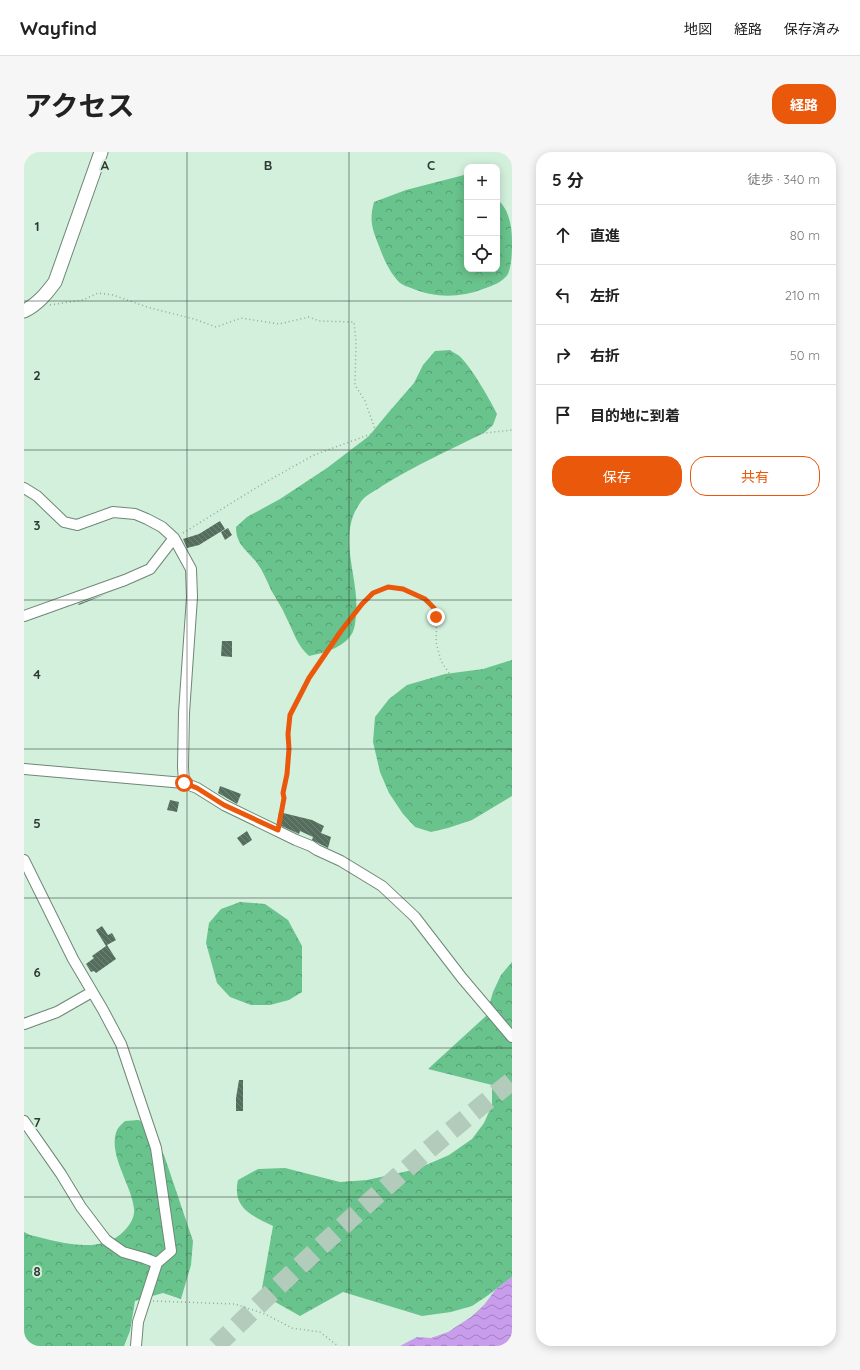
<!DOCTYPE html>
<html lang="ja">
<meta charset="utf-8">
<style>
body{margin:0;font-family:Quicksand,"Noto Sans JP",sans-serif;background:#f6f6f6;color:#222}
.controls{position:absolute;right:12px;top:12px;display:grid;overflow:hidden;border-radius:8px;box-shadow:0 2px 10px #0003}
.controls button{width:36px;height:36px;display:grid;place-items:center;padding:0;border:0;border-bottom:1px solid #e0e0e0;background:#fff;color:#222;font:20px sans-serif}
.stop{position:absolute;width:12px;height:12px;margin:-9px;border:3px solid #ea580c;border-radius:50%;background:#fff}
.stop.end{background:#ea580c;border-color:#fff;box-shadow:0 1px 4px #0008}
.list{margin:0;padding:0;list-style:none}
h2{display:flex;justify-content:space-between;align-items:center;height:52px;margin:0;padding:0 16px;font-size:17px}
h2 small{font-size:13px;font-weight:400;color:#767676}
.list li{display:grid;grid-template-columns:26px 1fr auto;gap:12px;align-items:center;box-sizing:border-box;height:60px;padding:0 16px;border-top:1px solid #e0e0e0}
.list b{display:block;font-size:15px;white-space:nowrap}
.list em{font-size:13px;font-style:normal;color:#767676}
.actions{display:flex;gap:8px;padding:12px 16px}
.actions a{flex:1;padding:9px 0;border:1px solid #ea580c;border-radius:16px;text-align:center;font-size:14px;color:#ea580c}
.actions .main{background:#ea580c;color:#fff}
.icon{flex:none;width:22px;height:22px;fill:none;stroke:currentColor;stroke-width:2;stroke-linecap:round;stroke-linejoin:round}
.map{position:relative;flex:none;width:488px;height:1194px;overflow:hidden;border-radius:16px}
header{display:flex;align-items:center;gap:24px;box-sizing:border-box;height:56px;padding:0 20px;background:#fff;border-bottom:1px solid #e0e0e0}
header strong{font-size:19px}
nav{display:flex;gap:22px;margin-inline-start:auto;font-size:14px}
.intro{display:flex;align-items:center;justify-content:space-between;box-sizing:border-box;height:96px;padding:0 24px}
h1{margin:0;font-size:28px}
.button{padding:10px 18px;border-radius:16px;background:#ea580c;color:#fff;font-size:14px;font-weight:700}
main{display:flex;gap:24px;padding:0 24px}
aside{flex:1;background:#fff;border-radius:16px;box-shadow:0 2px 10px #0003}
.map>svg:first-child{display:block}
.forest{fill:url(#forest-crowns)}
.water{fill:url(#water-waves)}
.building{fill:url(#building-back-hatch)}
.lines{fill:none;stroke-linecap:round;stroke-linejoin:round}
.motorway-tunnel{stroke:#b2cbba;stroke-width:19;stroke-dasharray:19 10;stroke-linecap:butt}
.minor-casing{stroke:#6e8776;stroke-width:12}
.tertiary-casing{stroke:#6e8776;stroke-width:15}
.path{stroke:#93a99a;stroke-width:1.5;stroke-dasharray:1 3;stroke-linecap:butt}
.minor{stroke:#fff;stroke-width:10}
.tertiary{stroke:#fff;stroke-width:13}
.route{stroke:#ea580c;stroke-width:5}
.grid{fill:none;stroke:#2e3932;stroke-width:1;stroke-opacity:0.55}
.grid-label{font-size:13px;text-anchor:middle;font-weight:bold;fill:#2e3932;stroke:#d3f0dc;stroke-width:4;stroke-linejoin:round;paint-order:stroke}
</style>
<header>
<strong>Wayfind</strong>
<nav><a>地図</a><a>経路</a><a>保存済み</a></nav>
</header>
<div class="intro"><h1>アクセス</h1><a class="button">経路</a></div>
<main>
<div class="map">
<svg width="488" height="1194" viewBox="0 0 488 1194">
<defs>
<pattern id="forest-crowns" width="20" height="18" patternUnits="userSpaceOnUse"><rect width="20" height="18" fill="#69c38c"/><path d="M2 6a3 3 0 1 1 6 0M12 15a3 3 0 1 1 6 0" fill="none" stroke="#579f73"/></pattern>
<pattern id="water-waves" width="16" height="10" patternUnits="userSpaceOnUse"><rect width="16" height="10" fill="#c89deb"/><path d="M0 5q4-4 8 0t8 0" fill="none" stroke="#a381bf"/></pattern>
<pattern id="building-back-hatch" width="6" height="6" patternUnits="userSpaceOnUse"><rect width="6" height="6" fill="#546d5c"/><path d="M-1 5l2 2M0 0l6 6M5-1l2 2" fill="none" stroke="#6f8376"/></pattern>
</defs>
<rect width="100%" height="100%" fill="#d3f0dc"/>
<!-- forest -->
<path class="forest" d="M440 23 443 25V117H473V47C485 57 488 74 488 89 488 100 488 112 484 122 479 130 468 134 459 137 436 146 410 146 387 136 384 135 379 133 376 131 366 121 360 108 355 94 348 76 345 69 350 50L382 38Z
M426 198C428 200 431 201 434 203 445 211 467 249 473 262L469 273 460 281C425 298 390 314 358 334 351 339 340 344 336 351 312 385 336 426 332 463 331 472 331 479 325 486 315 497 299 501 285 504 272 492 270 480 262 465 258 455 252 447 247 438 243 429 239 419 233 411 223 398 212 393 212 375L223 365 256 347 303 316 345 284 364 261 390 231 399 213 411 199Z
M488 508V644L448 668 424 676 407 680 391 675 379 662 365 641 356 620 349 590 351 565 365 547 383 533 421 522 459 517Z
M216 750 241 752 264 768 278 794V840L265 848 246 853H227L206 845 193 831 182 791 185 771 197 757Z
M488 810V1125L463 1144 448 1154 427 1160 398 1164 319 1140 276 1164 237 1142 249 1074C227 1063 208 1056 214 1028L234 1017 261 1016 316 1030 343 1028 393 1017 425 1003 448 987 460 971 468 953V933L404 917 462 864 469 840 477 823Z
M115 968 126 978 140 1003 169 1089 167 1113 157 1147 139 1141 111 1149 106 1179 100 1194H0V1080L6 1083C36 1090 77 1104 101 1078 106 1073 111 1065 110 1057 108 1033 83 1002 93 978 95 974 99 971 101 969Z"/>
<!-- water -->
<path class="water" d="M488 1125V1194H376L393 1185 407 1186 424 1180 447 1165 460 1153 472 1137Z"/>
<!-- building -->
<path class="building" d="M196 369 201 377 175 393 163 396 159 387 175 382Z
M204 376 208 383 201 388 197 380Z
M82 442 55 453 54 452Z
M198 489H208V505L197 504Z
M196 634 217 642 213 652 194 641Z
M146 648 155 650 153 660 143 658Z
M255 660 288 668 300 674 297 681 307 685 304 696 288 688 289 685 276 679 275 682 253 672Z
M223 679 228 688 219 694 213 686Z
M78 774 84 783 88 781 92 788 83 793 92 807 72 821 70 819 67 820 62 812 70 806 68 804 82 794 72 778Z
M215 928H219V959H212V946Z"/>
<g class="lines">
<!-- motorway-tunnel -->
<path class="motorway-tunnel" d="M192 1194C287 1102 384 1011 488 929"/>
<!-- minor casing -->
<g class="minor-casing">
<path id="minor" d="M0 336 13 344 40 370 53 373 89 360 111 362 123 367 138 375 150 386 167 417 168 445 160 561 159 615 160 631
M0 464 101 428 126 417 150 386
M0 617 160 631 173 636 200 653 272 688 287 694 293 698 317 709 358 734 391 765 438 826 488 885
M0 708 49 807 79 858 97 892 132 996 147 1099 133 1111 114 1170 112 1194
M0 872 33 860 68 840
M0 969 37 1022 57 1055 82 1088 99 1100 120 1106 133 1111"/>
</g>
<!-- tertiary casing -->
<g class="tertiary-casing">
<path id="tertiary" d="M0 159C14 152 22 142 31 130L77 0"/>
</g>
<!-- path -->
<path class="path" d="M26 153 59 148 74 141 89 143 123 155 170 167 192 175 217 166 255 172 285 165 295 169 330 170 332 190 331 233 341 249 352 280
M159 381 240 331 290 303 377 271 407 280 425 279 461 281 488 278
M255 670 259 646V641L263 622 265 597 264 582 266 563 285 526 317 479 338 452 349 441 364 435 379 437 401 447 410 456 413 465 412 490 417 509 427 524 449 532 488 542
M129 1149 211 1152 241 1162 268 1176 296 1180 314 1194"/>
<!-- minor -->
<use href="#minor" class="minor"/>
<!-- tertiary -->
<use href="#tertiary" class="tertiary"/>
</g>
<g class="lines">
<!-- route -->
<path class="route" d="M160 631 173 636 200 653 254 678 260 646 259 641 263 622 265 597 264 582 266 563 285 526 317 479 338 452 349 441 364 435 379 437 401 447 410 456 412 465"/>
</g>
<!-- grid -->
<path class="grid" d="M163 0V1194M325 0V1194M0 149H488M0 298H488M0 448H488M0 597H488M0 746H488M0 896H488M0 1045H488"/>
<g class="grid-label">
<text x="81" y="18">A</text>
<text x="244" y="18">B</text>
<text x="407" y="18">C</text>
<text x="13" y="79">1</text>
<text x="13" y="228">2</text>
<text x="13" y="378">3</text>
<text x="13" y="527">4</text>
<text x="13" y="676">5</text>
<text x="13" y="825">6</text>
<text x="13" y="975">7</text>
<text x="13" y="1124">8</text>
</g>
</svg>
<div class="controls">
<button>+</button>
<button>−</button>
<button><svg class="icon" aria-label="locate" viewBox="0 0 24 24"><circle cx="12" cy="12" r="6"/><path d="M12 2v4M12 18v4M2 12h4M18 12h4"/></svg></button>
</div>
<div class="stop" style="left:160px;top:631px"></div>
<div class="stop end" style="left:412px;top:465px"></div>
</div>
<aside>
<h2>5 分<small>徒歩 · 340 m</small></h2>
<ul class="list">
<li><svg class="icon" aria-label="ahead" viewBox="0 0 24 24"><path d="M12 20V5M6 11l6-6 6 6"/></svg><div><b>直進</b></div><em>80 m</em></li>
<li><svg class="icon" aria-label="left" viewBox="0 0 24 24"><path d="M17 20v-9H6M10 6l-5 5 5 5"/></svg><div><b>左折</b></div><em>210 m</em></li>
<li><svg class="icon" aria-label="right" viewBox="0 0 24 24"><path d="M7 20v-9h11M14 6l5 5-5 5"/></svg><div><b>右折</b></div><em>50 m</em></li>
<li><svg class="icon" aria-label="arrive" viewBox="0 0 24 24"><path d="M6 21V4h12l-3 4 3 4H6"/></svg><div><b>目的地に到着</b></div></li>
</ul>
<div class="actions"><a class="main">保存</a><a>共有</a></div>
</aside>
</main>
